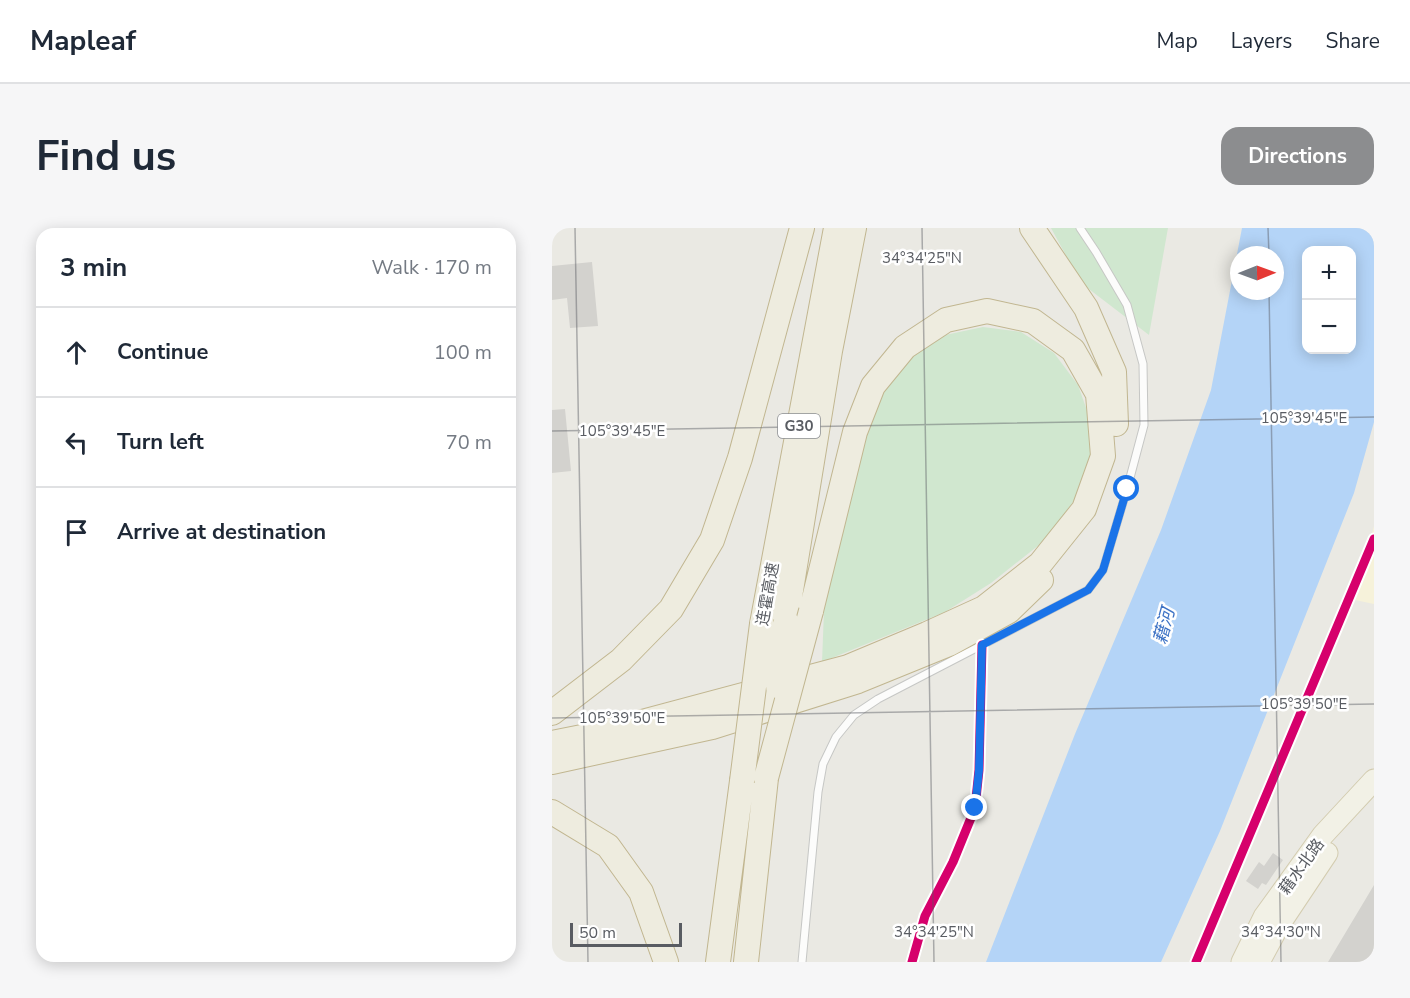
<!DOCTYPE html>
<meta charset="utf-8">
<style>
body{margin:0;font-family:"Nunito Sans","Noto Sans SC",sans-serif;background:#f6f6f7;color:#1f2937}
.controls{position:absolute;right:18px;top:18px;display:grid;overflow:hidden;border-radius:12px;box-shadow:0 3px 15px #0003}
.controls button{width:54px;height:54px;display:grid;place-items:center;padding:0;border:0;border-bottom:2px solid #e0e1e3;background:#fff;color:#1f2937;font:30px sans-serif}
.compass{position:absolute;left:678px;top:18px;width:54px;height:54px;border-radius:50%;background:#fff;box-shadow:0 3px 15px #0003;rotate:89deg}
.scale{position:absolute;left:18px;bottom:15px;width:112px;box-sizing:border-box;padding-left:6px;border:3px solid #595c62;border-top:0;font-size:16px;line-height:21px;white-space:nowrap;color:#595c62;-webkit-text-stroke:4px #fff;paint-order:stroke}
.stop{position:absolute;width:18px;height:18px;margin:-14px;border:4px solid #1a73e8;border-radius:50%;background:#fff}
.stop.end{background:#1a73e8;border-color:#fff;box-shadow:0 2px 6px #0008}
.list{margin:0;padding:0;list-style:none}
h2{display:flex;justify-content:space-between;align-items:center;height:78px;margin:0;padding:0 24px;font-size:26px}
h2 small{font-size:20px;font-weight:400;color:#747a83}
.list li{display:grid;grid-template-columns:39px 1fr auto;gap:18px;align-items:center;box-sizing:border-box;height:90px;padding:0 24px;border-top:2px solid #e0e1e3}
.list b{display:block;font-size:22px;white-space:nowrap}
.list em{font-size:20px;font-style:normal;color:#747a83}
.icon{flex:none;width:33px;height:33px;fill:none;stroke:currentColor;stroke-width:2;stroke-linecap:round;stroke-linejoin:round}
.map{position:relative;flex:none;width:822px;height:734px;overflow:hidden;border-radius:18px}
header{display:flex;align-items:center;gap:36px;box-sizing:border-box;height:84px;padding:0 30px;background:#fff;border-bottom:2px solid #e0e1e3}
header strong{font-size:28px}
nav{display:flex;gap:33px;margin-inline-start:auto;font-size:21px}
.intro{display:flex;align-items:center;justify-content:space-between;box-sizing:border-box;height:144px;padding:0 36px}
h1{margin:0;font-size:42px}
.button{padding:15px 27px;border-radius:18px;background:#8c8d8f;color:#fff;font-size:21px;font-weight:700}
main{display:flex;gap:36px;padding:0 36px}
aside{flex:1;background:#fff;border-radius:18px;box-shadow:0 3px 15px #0003}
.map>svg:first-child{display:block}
.commercial{fill:#f6f2da}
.green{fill:#d0e7cf}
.water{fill:#b4d4f7;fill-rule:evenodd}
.building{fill:#d3d2ce}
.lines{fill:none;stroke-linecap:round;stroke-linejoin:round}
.lane-casing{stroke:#c6c7c5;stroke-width:9}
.primary-casing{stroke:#d3ccb0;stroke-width:23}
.highway-casing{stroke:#c1b690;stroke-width:26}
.lane{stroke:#fcfcfb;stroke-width:7}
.primary{stroke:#f2f1e6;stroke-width:21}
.highway{stroke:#eeecdf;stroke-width:24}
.highway-bridge-casing{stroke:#c1b690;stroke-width:26;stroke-linecap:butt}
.highway-bridge{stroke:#eeecdf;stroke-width:24}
.cycleway-casing{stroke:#fff;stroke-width:13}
.cycleway{stroke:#d6006c;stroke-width:9}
.route{stroke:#1a73e8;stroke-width:8}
.ticks{fill:none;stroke:#595c62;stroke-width:1.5;stroke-opacity:0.45}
.labels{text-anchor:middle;stroke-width:5;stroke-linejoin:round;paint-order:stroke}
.shield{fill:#fff;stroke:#8b8d91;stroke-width:1.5}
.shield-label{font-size:15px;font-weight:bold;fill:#595c62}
.street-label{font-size:16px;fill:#595c62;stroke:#fff}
.water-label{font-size:18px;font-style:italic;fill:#3e73c5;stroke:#fff}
.ticks-label{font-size:15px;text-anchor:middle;fill:#595c62;stroke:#fff;stroke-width:5;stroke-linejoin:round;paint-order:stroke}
</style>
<header>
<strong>Mapleaf</strong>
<nav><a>Map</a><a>Layers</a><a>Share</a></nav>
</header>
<div class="intro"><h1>Find us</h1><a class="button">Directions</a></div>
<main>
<aside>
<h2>3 min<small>Walk · 170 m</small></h2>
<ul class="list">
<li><svg class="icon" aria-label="ahead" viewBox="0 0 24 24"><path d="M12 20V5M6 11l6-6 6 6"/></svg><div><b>Continue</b></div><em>100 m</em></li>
<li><svg class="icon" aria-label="left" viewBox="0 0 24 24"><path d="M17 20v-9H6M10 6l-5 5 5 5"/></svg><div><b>Turn left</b></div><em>70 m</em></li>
<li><svg class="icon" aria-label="arrive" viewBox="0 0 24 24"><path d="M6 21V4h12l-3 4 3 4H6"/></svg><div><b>Arrive at destination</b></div></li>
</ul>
</aside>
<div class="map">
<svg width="822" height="734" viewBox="0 0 822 734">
<rect width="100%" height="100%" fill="#eae9e3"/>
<!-- commercial -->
<path class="commercial" d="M822 298V376L803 372Z"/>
<!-- green -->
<path class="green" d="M499 0H616L597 107 529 55Z
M431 99 469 104 502 125 526 157 539 194 538 233 524 270 492 313 439 355 393 384 270 434 272 383 312 205 333 155 359 126 393 107Z"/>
<!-- water -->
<path class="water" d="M690 0H822V194L802 265 668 603 609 734H434L523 506 609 302 659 162ZM754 22H800V122H754ZM687 27H723V63H687Z"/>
<!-- building -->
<path class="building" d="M40 34 46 98 18 100 15 70 0 72V38Z
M13 181 19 243 0 245V182Z
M721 625 731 632 714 657 710 655 706 661 694 653 707 634 712 638Z
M822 657V734H776Z"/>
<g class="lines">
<!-- lane casing -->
<g class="lane-casing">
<path id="lane" d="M250 734 266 564 271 536 284 509 302 487 326 471 536 362 551 342 575 261 592 197 591 136 575 77 544 24 528 0"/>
</g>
<!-- primary casing -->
<g class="primary-casing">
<path id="primary" d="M690 734 712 689 771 607 822 552
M707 734 727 697 775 625"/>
</g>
<!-- highway casing -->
<g class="highway-casing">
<path id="highway" d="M480 0 534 80 562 144 564 196
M234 393 278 123 302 0
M210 396 284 0
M0 485 69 432 119 381 160 312 188 230 250 0
M0 515 45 506 296 439 375 406 432 380 488 336 532 281 551 228 546 166 521 122 481 93 435 83 394 92 353 119 321 158 303 204 259 383
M0 534 160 499 306 453 397 416 457 383 489 352
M0 584 56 618 89 664 114 734
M166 734 190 553
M194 734 214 550"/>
</g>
<!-- lane -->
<use href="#lane" class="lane"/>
<!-- primary -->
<use href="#primary" class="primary"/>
<!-- highway -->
<use href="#highway" class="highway"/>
<!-- highway-bridge casing -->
<g class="highway-bridge-casing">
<path id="highway-bridge" d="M226 458 234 393
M214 550 259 383
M190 553 210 396"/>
</g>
<!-- highway-bridge -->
<use href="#highway-bridge" class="highway-bridge"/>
<!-- cycleway casing -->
<g class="cycleway-casing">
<path id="cycleway" d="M360 734 373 688 401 634 423 580 427 542 430 417
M644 734 822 311"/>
</g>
<!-- cycleway -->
<use href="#cycleway" class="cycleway"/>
</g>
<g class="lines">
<!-- route -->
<path class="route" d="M423 580 427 542 430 417 536 362 551 342 575 261"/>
</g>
<!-- ticks -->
<path class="ticks" d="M23 0 36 734M370 0 382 734M716 0 717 27M717 63 729 734M0 203 822 189M0 490 822 476"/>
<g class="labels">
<!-- shield labels -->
<rect class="shield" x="226" y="186" width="42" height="24" rx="4.5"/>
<g class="shield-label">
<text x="247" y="203">G30</text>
</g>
<!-- street labels -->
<g class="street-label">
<text transform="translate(215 366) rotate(-80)" y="6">连霍高速</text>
<text transform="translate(749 638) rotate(-54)" y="6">藉水北路</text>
</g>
<!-- water labels -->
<g class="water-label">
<text transform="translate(612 398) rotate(-75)" y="6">藉河</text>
</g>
</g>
<g class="ticks-label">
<text x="370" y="35">34°34'25"N</text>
<text x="752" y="195">105°39'45"E</text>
<text x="70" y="208">105°39'45"E</text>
<text x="752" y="481">105°39'50"E</text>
<text x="70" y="495">105°39'50"E</text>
<text x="382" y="709">34°34'25"N</text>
<text x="729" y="709">34°34'30"N</text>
</g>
</svg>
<div class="controls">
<button>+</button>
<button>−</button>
</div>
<svg class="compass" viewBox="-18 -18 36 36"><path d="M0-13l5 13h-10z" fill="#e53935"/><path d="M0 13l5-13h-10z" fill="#747a83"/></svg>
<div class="scale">50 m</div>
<div class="stop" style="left:575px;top:261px"></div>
<div class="stop end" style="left:423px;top:580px"></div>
</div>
</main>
